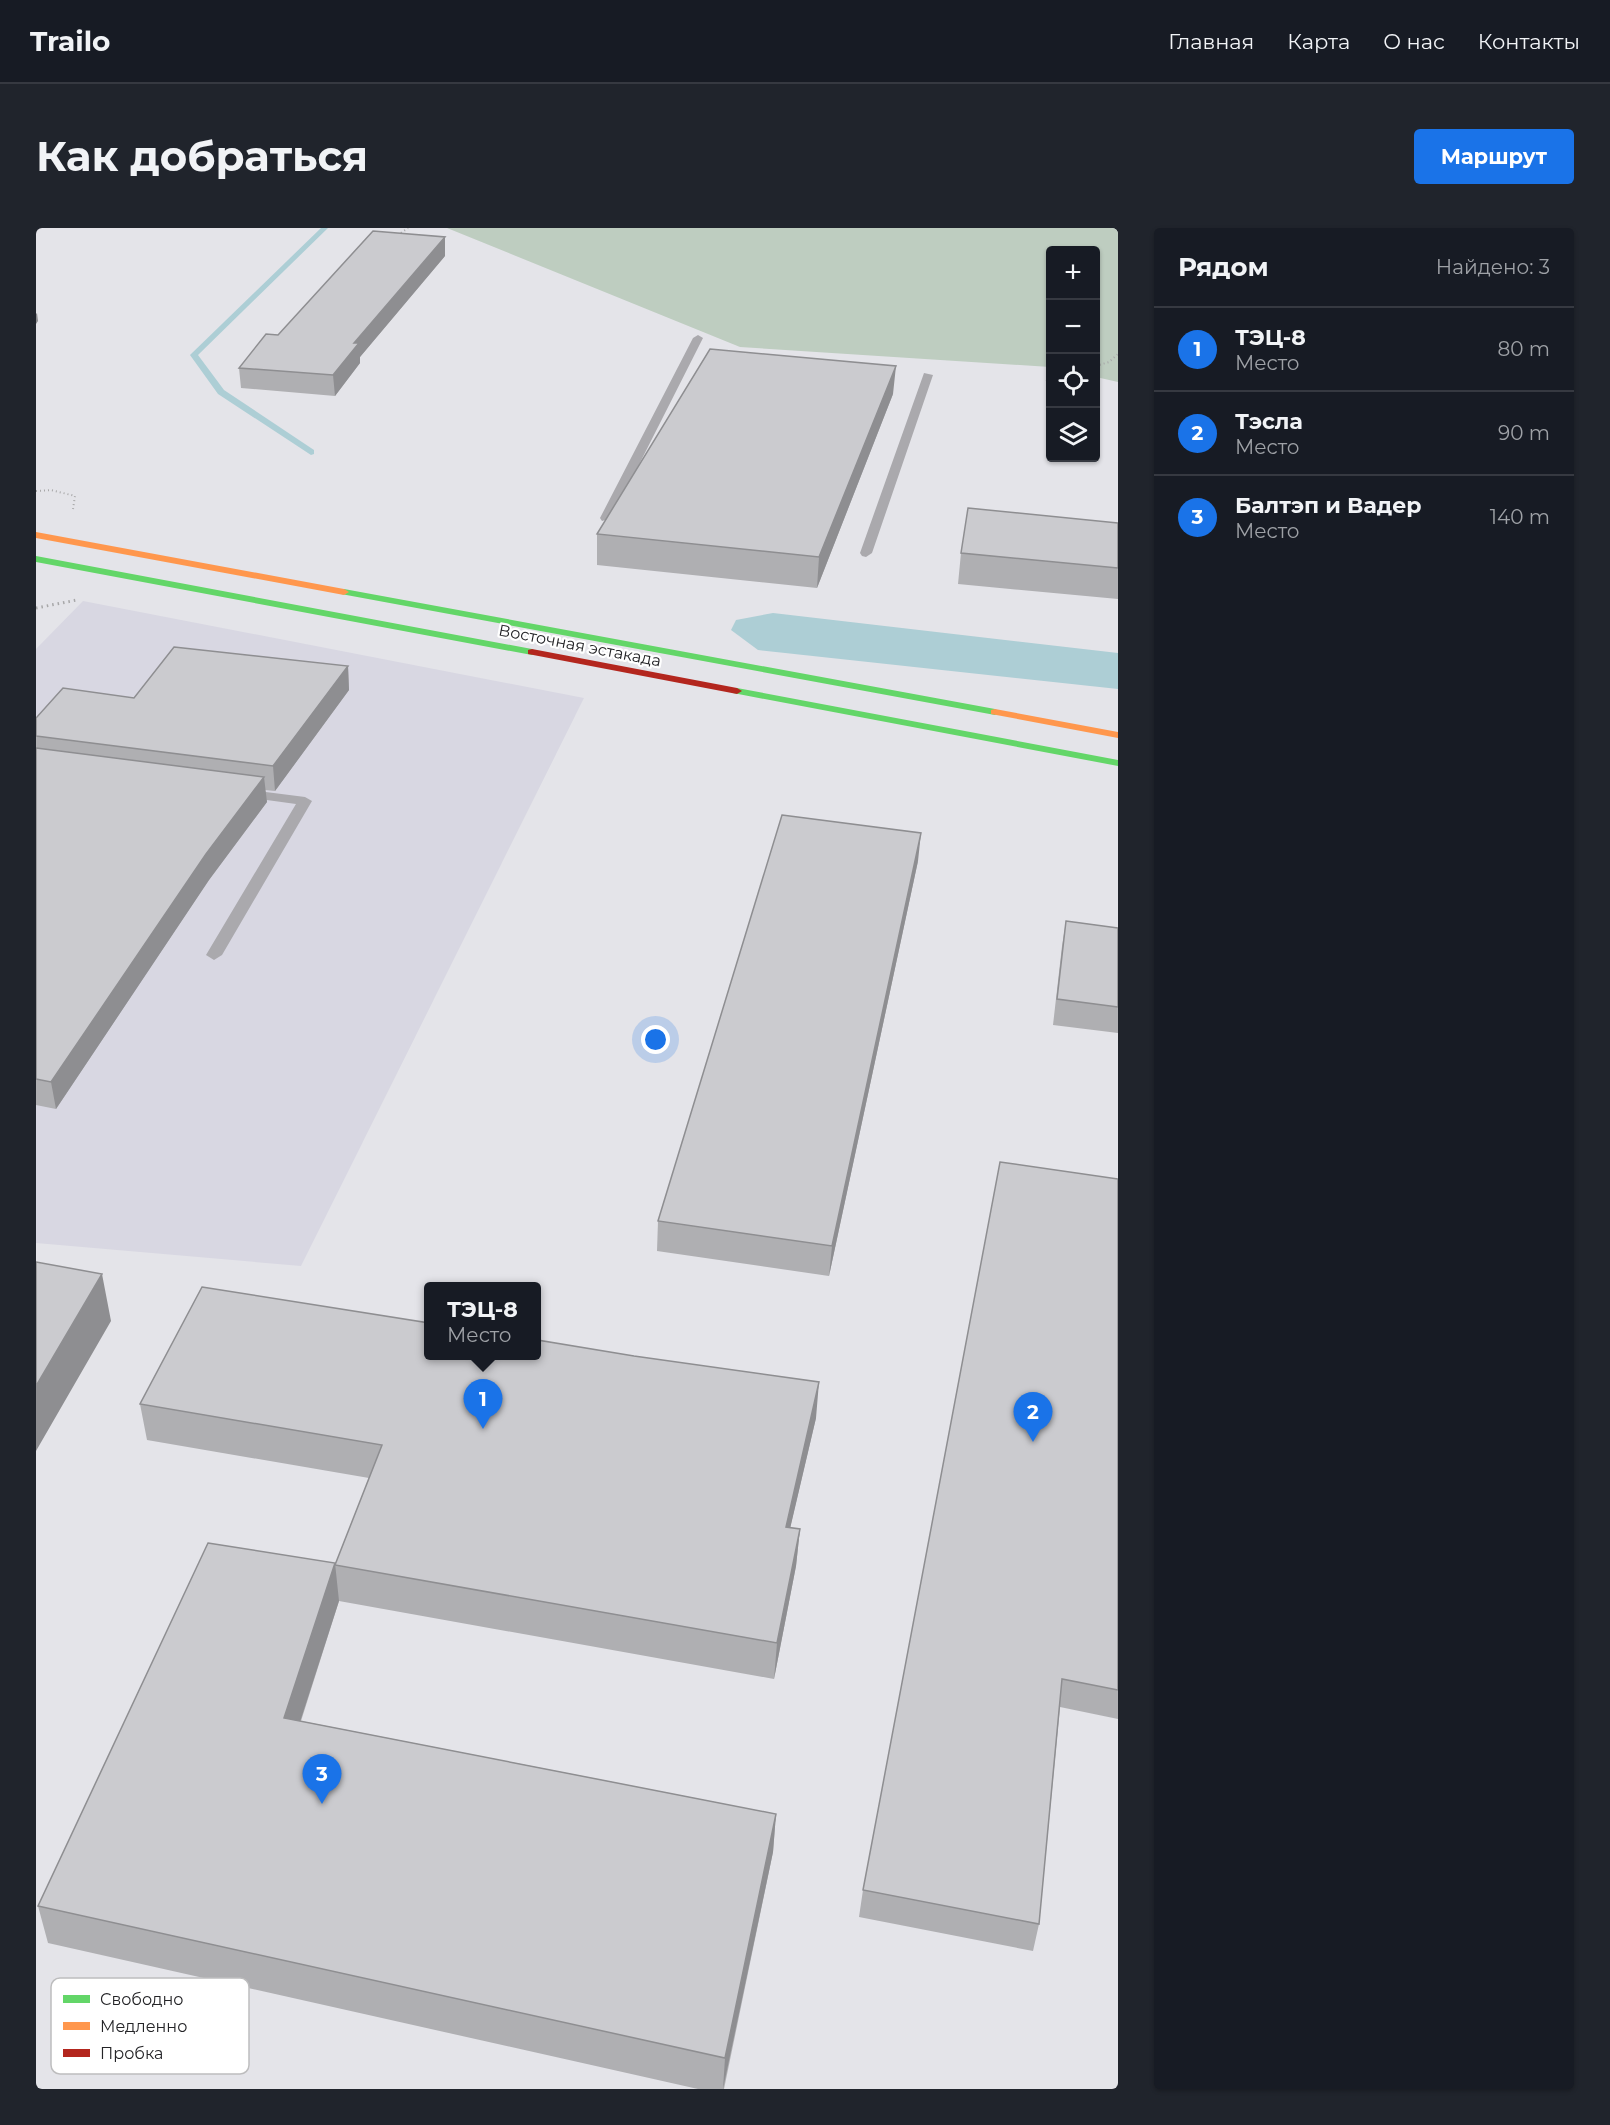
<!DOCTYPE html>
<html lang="ru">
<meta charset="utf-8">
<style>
body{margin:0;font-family:Montserrat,sans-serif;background:#20242c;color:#f1f3f6}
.controls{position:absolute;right:18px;top:18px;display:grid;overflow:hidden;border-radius:6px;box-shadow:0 2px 4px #0004}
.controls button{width:54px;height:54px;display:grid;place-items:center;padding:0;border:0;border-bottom:2px solid #363941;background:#171b24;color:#f1f3f6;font:30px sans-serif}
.you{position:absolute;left:620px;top:812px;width:21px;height:21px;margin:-15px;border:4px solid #fff;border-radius:50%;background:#1a73e8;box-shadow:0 0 0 9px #1a73e833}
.badge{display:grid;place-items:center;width:39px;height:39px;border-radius:50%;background:#1a73e8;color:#fff;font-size:20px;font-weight:700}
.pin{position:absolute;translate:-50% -50px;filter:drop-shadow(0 2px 3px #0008)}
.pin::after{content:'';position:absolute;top:32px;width:21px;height:18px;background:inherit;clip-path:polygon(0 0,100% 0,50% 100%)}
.popup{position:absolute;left:388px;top:1054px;width:117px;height:78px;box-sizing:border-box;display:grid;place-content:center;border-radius:6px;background:#171b24;filter:drop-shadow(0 2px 4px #0005);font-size:20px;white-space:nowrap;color:#9ea1a6}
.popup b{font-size:22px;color:#f1f3f6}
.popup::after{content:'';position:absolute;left:50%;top:100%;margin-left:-12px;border:12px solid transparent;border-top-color:#171b24}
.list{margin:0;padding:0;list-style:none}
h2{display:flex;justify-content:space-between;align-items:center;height:78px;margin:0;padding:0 24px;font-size:26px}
h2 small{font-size:20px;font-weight:400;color:#9ea1a6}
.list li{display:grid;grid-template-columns:39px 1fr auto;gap:18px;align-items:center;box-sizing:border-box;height:84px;padding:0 24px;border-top:2px solid #363941}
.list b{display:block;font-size:22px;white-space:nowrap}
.list p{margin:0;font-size:20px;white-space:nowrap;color:#9ea1a6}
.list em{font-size:20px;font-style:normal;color:#9ea1a6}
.icon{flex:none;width:33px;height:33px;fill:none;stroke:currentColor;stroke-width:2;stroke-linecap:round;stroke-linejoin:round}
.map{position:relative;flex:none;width:1082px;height:1861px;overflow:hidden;border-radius:6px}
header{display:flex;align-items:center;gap:36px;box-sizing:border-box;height:84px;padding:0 30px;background:#171b24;border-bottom:2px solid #363941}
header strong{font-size:28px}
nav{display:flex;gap:33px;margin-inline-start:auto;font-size:21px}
.intro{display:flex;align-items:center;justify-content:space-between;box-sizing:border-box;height:144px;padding:0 36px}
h1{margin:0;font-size:42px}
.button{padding:15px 27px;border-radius:6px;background:#1a73e8;color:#fff;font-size:21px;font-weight:700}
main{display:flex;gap:36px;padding:0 36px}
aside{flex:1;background:#171b24;border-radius:6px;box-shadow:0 2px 4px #0004}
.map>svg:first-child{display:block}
.built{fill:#d8d7e2}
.green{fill:#becdc0}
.water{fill:#adced5}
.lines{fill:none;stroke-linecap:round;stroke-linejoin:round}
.stream{fill:#adced5;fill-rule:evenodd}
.path-far1{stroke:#a7a7a8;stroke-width:2;stroke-dasharray:1 3;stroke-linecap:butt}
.path{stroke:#a7a7a8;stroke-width:3;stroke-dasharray:1.5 4;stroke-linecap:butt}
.lane{fill:#aaa9ad;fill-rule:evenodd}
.fast{fill:#63d668;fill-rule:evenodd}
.slow{fill:#ff974d;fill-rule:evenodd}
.jam{fill:#b3261e;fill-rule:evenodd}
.wall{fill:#afafb2}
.shaded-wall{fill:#8e8e91}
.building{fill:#cbcbcf;stroke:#8e8e91;stroke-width:1.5}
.labels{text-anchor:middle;stroke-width:4.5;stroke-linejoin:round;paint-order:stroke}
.far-street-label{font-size:16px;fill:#242427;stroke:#fff}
.key{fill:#fff;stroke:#bdbdbe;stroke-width:1.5}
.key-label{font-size:16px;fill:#242427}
</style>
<header>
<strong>Trailo</strong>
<nav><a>Главная</a><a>Карта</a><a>О нас</a><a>Контакты</a></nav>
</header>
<div class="intro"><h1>Как добраться</h1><a class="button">Маршрут</a></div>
<main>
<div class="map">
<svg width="1082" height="1861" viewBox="0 0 1082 1861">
<rect width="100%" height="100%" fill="#e4e4e9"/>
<!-- built -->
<path class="built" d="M47 373 548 470 265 1038 0 1015V421Z"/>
<!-- green -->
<path class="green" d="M411 0H1082V154L1060 149V22H1014V139L704 119Z"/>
<!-- water -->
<path class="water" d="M737 385 1082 425V461L722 422 695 402 700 392Z"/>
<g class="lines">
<!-- stream -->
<path class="stream" d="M285 0H292L162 127 188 162 278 222V226L275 227 182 166 154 127Z"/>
<!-- path-far1 -->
<path class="path-far1" d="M365 5 372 0
M1060 138 1073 134 1082 126
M1010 153 1014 152
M0 263 15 262 39 268 37 281"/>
<!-- path -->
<path class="path" d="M0 380 41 372"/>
<!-- lane -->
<path class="lane" d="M662 107 667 110 576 290 566 293 564 290 657 110Z
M888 145 897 147 836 325 830 329 826 328 824 325Z
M207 561 269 569 276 573 186 727 178 732 170 727 260 576 202 568 200 565Z"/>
<!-- fast -->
<path class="fast" d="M0 328 496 421 501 424 496 427 0 334Z
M308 361 959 481 964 484 959 487 305 366V362Z
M701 460 1082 532V538L697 465 696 463Z"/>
<!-- slow -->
<path class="slow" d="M0 304 308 361 313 364 308 367 0 310Z
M959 481 1082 504V510L955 486V482Z"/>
<!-- jam -->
<path class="jam" d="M496 421 701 460 706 463 701 466 492 426V422Z"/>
</g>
<!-- wall -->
<path class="wall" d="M409 28 324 129V135L299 168 205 160 203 140 242 107Z
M857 166 781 360 561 337V306Z
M1082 295V371L922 356 925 325Z
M312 438 313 462 239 563 229 562 231 574 173 652 20 881 0 877V490L98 470Z
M882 633 793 1048 621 1023 622 993Z
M1030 693 1082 700V805L1017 797 1026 718Z
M1082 951V1491L1024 1479 1003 1696 997 1723 823 1689 827 1662Z
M104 1176 780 1190 754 1300 764 1301 760 1338 738 1451 303 1373 265 1493 740 1586 737 1624 688 1861H662L12 1715 2 1678 299 1337 333 1250 111 1212Z"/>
<!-- shaded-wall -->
<path class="shaded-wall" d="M409 9V28L324 129V135L299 168 297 147 318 115Z
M1 85 2 93 0 96V86Z
M860 138 857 166 781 360 783 329Z
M312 438 313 462 239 563 237 538Z
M228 549 231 574 173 652 20 881 15 854 170 626Z
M885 605 882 633 793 1048 796 1018Z
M66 1046 75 1093 0 1223V1158Z
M783 1154 780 1190 746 1335 750 1299Z
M764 1301 760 1338 738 1451 741 1415Z
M299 1335 303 1373 253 1528 248 1490Z
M740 1586 737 1624 687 1861 689 1830Z"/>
<!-- building -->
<path class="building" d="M337 3 409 9 318 115H323L297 147 203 140 230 106 242 107Z
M674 121 860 138 783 329 561 306Z
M932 280 1082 295V340L925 325Z
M138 419 312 438 237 538 0 508V490L27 460 98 470Z
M0 520 228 549 170 626 15 854 0 851Z
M746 587 885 605 796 1018 622 993Z
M1030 693 1082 700V779L1021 771Z
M964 934 1082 951V1462L1026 1451 1003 1696 827 1662Z
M0 1034 66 1046 0 1158Z
M166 1059 393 1095V1128H501V1112L598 1128 783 1154 750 1299 764 1301 741 1415 299 1337 346 1217 104 1176Z
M172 1315 299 1335 248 1490 740 1586 689 1830 2 1678Z"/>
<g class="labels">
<!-- far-street labels -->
<g class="far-street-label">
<text transform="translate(544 417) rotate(11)" y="6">Восточная эстакада</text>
</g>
</g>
<!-- legend -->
<rect x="15" y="1750" width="198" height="96" rx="9" class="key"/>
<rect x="27" y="1767" width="27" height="8" fill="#63d668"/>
<rect x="27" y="1794" width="27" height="8" fill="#ff974d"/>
<rect x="27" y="1821" width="27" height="8" fill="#b3261e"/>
<g class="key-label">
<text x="64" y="1777">Свободно</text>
<text x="64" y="1804">Медленно</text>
<text x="64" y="1831">Пробка</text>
</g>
</svg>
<div class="controls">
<button>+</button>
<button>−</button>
<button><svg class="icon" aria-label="locate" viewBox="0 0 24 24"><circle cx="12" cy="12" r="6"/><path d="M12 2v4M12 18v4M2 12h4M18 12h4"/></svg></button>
<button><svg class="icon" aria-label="layers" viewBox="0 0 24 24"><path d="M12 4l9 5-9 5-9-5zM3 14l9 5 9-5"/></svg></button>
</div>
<div class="you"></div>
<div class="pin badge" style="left:447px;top:1201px">1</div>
<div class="popup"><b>ТЭЦ-8</b>Место</div>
<div class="pin badge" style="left:997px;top:1214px">2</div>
<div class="pin badge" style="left:286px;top:1576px">3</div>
</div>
<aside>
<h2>Рядом<small>Найдено: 3</small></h2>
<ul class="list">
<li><span class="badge">1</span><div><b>ТЭЦ-8</b><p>Место</p></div><em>80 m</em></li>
<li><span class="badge">2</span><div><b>Тэсла</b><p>Место</p></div><em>90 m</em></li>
<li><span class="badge">3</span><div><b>Балтэп и Вадер</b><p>Место</p></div><em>140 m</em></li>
</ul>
</aside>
</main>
